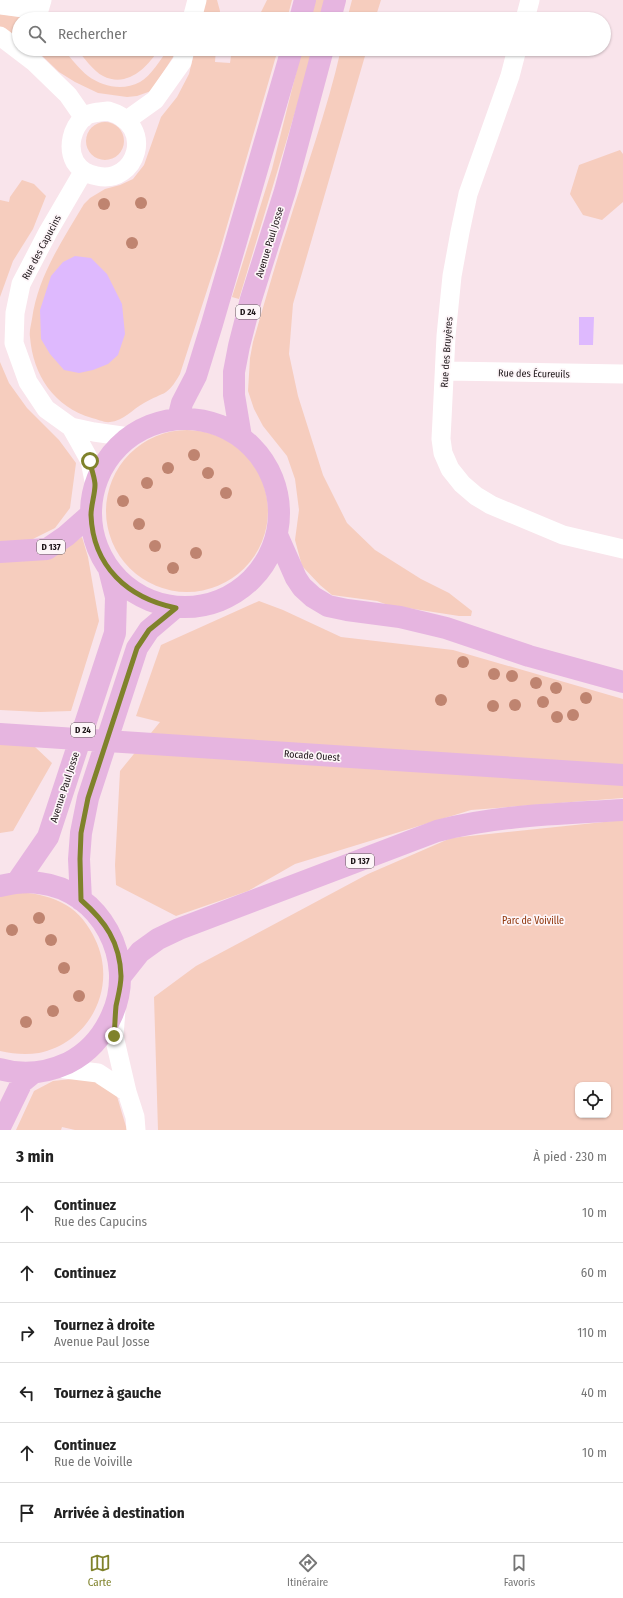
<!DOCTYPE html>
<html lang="fr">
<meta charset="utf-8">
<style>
body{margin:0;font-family:"Fira Sans Condensed",sans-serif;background:#f6f6f6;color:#222}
.controls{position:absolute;right:12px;bottom:12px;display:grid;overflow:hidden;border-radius:8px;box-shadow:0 1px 3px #0004}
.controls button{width:36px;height:36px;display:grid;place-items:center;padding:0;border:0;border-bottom:1px solid #e0e0e0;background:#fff;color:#222;font:20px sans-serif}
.stop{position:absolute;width:12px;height:12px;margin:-9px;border:3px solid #7f822b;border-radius:50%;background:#fff}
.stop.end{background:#7f822b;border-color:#fff;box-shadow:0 1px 4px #0008}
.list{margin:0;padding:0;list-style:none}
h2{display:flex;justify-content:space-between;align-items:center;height:52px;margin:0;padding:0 16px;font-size:17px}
h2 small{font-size:13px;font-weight:400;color:#767676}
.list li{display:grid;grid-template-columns:26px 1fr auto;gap:12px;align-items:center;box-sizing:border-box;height:60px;padding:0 16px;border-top:1px solid #e0e0e0}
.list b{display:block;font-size:15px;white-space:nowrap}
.list p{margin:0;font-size:13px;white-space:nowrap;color:#767676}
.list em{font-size:13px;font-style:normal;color:#767676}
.icon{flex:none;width:22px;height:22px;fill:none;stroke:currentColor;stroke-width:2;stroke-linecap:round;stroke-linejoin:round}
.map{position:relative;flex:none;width:623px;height:1130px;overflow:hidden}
.search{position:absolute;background:#fff;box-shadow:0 1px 3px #0004;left:12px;right:12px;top:12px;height:44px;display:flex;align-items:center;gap:10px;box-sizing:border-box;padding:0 14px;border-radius:22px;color:#767676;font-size:15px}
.sheet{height:412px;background:#fff}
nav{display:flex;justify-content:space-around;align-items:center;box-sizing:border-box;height:56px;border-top:1px solid #e0e0e0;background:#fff;font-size:11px;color:#767676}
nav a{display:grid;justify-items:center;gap:2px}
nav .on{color:#7f822b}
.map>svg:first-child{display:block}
.green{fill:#f6cdbe;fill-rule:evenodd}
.water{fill:#deb9fe}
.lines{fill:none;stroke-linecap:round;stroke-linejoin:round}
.minor{stroke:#fff;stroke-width:19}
.primary{stroke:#e6b5e0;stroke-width:22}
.tree{fill:#bf8470}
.route{stroke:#7f822b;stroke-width:5}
.labels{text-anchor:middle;stroke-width:3.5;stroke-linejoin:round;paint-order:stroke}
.shield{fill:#fdf5f8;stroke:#60585b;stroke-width:1}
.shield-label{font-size:9px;font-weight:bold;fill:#1d1518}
.street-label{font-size:10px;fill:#1d1518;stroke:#fdf5f8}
.park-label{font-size:10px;fill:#90360b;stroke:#fdf5f8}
</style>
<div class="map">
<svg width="623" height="1130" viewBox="0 0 623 1130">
<rect width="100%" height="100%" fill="#f9e4eb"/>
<!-- green -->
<path class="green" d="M205 0H217L220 11 219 19H202Z
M267 0H292L287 19H256L259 16Z
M313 0H327L322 19H308Z
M352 0H381L375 19H347Z
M0 14 36 19H19V40L0 29Z
M35 49H63C71 58 79 69 88 76 103 87 123 91 140 82 151 76 161 59 168 49H176L175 54 151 91 137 96 127 97 98 93 75 82 59 72Z
M76 49H159C147 68 127 88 103 76 94 72 83 56 76 49Z
M195 49H216L215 62 230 63 232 49H278L220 250 180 374C167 397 165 391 144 403 133 409 123 421 110 422 105 423 97 419 92 418 54 407 33 375 30 337 29 332 31 325 32 319 38 276 62 241 84 204L90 198 105 189 120 185 133 179 144 165 161 117 177 97 189 74Z
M302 49H314L239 299 232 297 272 169Z
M341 49H367L293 304 289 354 298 396 323 475 347 523 375 550 421 579 449 593 472 611 471 616H459L388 605 377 601 332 595 320 585 302 566 295 540 299 510 295 479 287 456 263 426 254 409 248 391 250 358 253 342C264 305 274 268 286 232 305 171 327 111 341 49Z
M86 141a19 19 0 1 1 38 0a19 19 0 1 1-38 0Z
M620 150 623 154V202L602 220 583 215 570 194 579 165Z
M22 180 34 184 46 196 33 229 13 261 0 297V200L9 202 10 197Z
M0 362 9 383 27 408 59 440 76 463 70 508 55 528 31 540 5 542 0 541Z
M106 511a81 81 0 1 1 162 0a81 81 0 1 1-162 0Z
M82 537 88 557 99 621 71 711 40 712 0 710V558L48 559Z
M259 601 283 610 341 637 453 650 623 699V798L471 810 295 864 248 891 176 916 116 885 115 865 120 771 160 722 136 716 161 645Z
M0 744 34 746 52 763 13 831 0 833Z
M623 820V1130H158L154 997 196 966 368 874 451 838ZM578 1085H608V1115H578Z
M20 892C37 894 51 896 66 905 79 912 89 926 95 939 118 986 91 1042 39 1053 26 1055 13 1054 0 1051V895Z
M90 1077 116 1093 127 1130H75L62 1127 61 1130H16L34 1091 53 1081Z"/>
<!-- water -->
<path class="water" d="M75 256 91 258 107 274 122 304 125 334 118 355 108 364 93 370 79 373 64 370 50 354 41 339 40 310 51 276 63 262Z
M579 317H594L593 345H579Z"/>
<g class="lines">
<!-- minor -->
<path class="minor" d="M0 5 39 10 42 0
M192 19 197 0
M525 19 530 0
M0 36 34 62 68 95 84 118
M517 49 510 76 468 194 460 232 452 276 446 336 442 419 441 439 443 453 450 469 462 484 476 496 491 505 563 535 623 549
M108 111C157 125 136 185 97 176 87 174 81 171 75 162 67 147 72 128 84 117 90 112 100 112 108 111Z
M127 120 155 100 182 62 185 49
M83 172 48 232 21 284 15 313 14 343 28 382 46 409 71 427 79 441 90 461 95 486
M445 371 623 374
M71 427 94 432 129 437
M116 1010 114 1036 127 1092 135 1117 136 1130
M57 1068 98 1073 127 1092"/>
<!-- primary -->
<path class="primary" d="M300 19 305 0
M330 19 335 0
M91 513a94 94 0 1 1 188 0a94 94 0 1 1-188 0Z
M178 419 182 403 196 376 212 324 292 49
M241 437 234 395V372L239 346 251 299 285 191 323 49
M277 535 296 578 302 587 313 597 328 606 347 610 400 617 446 628 529 656 623 682
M0 552 47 549 66 536 91 514
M0 734 623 775
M17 882 48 837 115 633 116 597 109 569
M0 886C13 883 25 881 39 883 101 890 137 960 112 1015 103 1036 88 1053 68 1063 46 1073 23 1076 0 1069
M81 900 79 859 81 833 88 798 137 648 149 630 176 607
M121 976 140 952 158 939 179 929 437 831C498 815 560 814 623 810
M0 1127 22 1082 33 1073"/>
</g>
<!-- trees -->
<g class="tree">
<circle cx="141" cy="203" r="6"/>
<circle cx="104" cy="204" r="6"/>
<circle cx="132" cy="243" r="6"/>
<circle cx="194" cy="455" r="6"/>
<circle cx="168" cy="468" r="6"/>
<circle cx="208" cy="473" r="6"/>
<circle cx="147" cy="483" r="6"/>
<circle cx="226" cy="493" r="6"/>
<circle cx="123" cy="501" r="6"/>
<circle cx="139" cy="524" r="6"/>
<circle cx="155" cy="546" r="6"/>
<circle cx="196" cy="553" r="6"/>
<circle cx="173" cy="568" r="6"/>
<circle cx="463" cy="662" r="6"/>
<circle cx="494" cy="674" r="6"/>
<circle cx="512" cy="676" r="6"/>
<circle cx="536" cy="683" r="6"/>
<circle cx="556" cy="688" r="6"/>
<circle cx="586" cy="698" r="6"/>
<circle cx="441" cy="700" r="6"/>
<circle cx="543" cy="702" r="6"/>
<circle cx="515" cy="705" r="6"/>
<circle cx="493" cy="706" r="6"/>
<circle cx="573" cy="715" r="6"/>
<circle cx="557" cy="717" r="6"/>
<circle cx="39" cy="918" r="6"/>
<circle cx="12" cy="930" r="6"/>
<circle cx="51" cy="940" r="6"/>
<circle cx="64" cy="968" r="6"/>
<circle cx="79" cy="996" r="6"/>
<circle cx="53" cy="1011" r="6"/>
<circle cx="26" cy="1022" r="6"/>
</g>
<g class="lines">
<!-- route -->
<path class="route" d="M90 461C91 469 95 478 95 485 95 494 91 505 91 515 93 567 128 598 176 608L149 630 137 648 88 798 81 833 80 859 81 900C105 921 120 942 121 976 121 986 118 996 116 1006 115 1016 115 1026 114 1036"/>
</g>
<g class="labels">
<!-- shield labels -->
<g class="shield">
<rect x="236" y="305" width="24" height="14" rx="3"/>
<rect x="37" y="540" width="28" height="14" rx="3"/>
<rect x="71" y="723" width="24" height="14" rx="3"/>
<rect x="346" y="854" width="28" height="14" rx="3"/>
</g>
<g class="shield-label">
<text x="248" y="315">D 24</text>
<text x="51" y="550">D 137</text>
<text x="83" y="733">D 24</text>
<text x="360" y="864">D 137</text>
</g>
<!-- street labels -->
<g class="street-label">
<text transform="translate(269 242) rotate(-73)" y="4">Avenue Paul Josse</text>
<text transform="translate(41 247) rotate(-62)" y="4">Rue des Capucins</text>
<text transform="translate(446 352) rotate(-86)" y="4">Rue des Bruyères</text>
<text transform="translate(534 373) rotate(1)" y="4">Rue des Écureuils</text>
<text transform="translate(312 755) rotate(4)" y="4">Rocade Ouest</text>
<text transform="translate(64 787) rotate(-72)" y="4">Avenue Paul Josse</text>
</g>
<!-- park labels -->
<g class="park-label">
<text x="533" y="924">Parc de Voiville</text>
</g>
</g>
</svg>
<div class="controls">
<button><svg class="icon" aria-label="locate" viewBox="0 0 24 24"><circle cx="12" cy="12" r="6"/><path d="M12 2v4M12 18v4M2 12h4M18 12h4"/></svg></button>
</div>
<div class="stop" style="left:90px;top:461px"></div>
<div class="stop end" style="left:114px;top:1036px"></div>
<div class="search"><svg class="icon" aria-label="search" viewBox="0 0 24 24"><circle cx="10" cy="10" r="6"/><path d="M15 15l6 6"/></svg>Rechercher</div>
</div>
<section class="sheet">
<h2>3 min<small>À pied · 230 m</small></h2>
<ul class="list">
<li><svg class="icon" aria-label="ahead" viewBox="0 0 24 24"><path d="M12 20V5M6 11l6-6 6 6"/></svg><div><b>Continuez</b><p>Rue des Capucins</p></div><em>10 m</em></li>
<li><svg class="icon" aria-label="ahead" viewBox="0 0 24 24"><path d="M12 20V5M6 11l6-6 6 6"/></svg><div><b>Continuez</b></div><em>60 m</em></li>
<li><svg class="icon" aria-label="right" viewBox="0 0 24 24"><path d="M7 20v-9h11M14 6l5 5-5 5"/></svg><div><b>Tournez à droite</b><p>Avenue Paul Josse</p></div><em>110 m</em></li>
<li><svg class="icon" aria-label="left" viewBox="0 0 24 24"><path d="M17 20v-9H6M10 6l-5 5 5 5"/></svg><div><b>Tournez à gauche</b></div><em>40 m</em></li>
<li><svg class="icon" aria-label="ahead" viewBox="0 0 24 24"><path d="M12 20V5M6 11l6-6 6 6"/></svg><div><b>Continuez</b><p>Rue de Voiville</p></div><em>10 m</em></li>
<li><svg class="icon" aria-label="arrive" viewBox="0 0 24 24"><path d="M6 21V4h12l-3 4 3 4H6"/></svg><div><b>Arrivée à destination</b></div></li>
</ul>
</section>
<nav>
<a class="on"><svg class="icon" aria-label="map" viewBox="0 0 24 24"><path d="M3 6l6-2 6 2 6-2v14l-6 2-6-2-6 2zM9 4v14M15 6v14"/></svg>Carte</a>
<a><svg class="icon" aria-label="directions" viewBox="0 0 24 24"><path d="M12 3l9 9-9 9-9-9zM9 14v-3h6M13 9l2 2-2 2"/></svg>Itinéraire</a>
<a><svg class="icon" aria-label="saved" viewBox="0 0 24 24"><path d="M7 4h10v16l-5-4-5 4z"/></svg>Favoris</a>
</nav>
